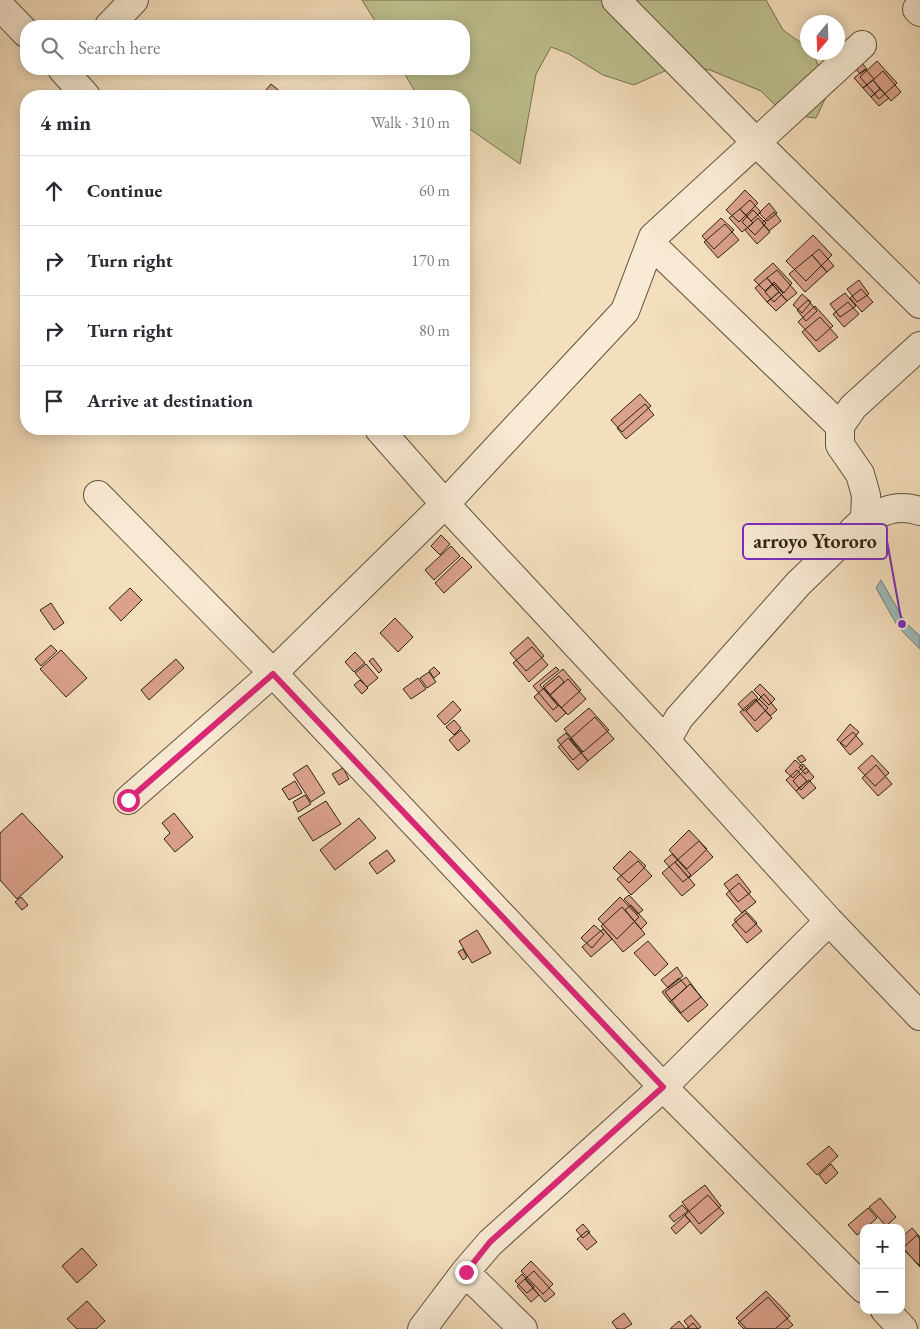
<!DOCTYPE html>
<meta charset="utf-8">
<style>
body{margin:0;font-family:"EB Garamond",serif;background:#f7f7f7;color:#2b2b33}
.controls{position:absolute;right:15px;bottom:15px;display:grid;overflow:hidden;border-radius:10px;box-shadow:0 2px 12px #0003}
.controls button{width:45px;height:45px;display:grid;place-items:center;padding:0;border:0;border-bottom:1px solid #e1e1e2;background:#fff;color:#2b2b33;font:25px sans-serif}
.compass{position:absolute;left:800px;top:15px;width:45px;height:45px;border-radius:50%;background:#fff;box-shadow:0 2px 12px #0003;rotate:199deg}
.stop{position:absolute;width:15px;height:15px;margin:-11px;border:4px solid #db2777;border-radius:50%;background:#fff}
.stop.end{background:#db2777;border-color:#fff;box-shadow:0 1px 5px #0008}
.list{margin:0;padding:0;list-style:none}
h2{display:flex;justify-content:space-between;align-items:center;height:65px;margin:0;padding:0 20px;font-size:21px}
h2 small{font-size:16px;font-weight:400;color:#7c7c81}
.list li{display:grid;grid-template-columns:32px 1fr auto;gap:15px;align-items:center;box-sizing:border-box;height:70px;padding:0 20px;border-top:1px solid #e1e1e2}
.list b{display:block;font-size:19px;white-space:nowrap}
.list em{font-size:16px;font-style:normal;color:#7c7c81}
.icon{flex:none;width:28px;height:28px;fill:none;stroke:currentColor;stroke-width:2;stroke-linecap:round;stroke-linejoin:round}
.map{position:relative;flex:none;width:920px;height:1329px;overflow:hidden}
.search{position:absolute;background:#fff;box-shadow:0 2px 12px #0003;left:20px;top:20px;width:450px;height:55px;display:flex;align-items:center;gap:12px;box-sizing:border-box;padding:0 18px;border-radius:20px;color:#7c7c81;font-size:19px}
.panel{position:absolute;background:#fff;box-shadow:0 2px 12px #0003;left:20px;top:90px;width:450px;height:345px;border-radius:20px}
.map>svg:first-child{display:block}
.green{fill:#bec18f;stroke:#767251}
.water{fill:#9ebbb9;stroke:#717e77}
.building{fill:#daa18b;stroke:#2e2313}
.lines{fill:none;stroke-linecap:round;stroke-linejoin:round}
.minor-casing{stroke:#60523e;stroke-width:30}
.minor{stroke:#f8ead4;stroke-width:28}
.route{stroke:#db2777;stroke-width:6}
.leader{fill:none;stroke:#7b2cbf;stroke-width:2}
.callout-dot{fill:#7b2cbf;stroke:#f8ead4;stroke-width:2}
.callout{fill:#f8ead4;stroke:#7b2cbf;stroke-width:2}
.callout-label{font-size:20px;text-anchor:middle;font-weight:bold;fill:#2e2313}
</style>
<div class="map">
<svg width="920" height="1329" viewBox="0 0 920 1329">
<rect width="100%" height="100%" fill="#f4dfbd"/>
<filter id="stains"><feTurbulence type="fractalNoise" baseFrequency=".004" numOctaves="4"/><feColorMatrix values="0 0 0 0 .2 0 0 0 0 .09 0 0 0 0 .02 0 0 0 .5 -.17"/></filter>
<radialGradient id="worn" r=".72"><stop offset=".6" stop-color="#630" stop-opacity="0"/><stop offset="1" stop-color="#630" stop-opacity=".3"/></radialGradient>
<!-- green -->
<path class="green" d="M362 0H766L783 30 807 47 808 52 813 53 829 91 816 118 784 114 761 91 710 70 678 65 634 85 603 75 569 54 551 47 536 74 520 164 464 125V96H423L414 90 402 69H464V26H378Z"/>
<!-- water -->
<path class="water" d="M881 580 905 622 920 636V649L898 627 876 588Z"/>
<!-- building -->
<path class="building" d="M877 61 897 83 879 99 860 77Z
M861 62 867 69 860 74 854 67Z
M865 69 874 79 863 88 854 78Z
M883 71 901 92 891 101 873 80Z
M873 80 880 89 871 97 863 88Z
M271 84 286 96H273L266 90Z
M880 89 889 98 879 106 871 97Z
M209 91 213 96H203Z
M224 91 229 96H219Z
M745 190 758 203 739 222 726 210Z
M750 200 761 212 751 221 740 209Z
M769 203 777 213 767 221 759 213Z
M740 209 753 223 742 232 729 218Z
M753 210 766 223 755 235 742 222Z
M774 212 781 221 769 231 762 223Z
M721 218 734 230 714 249 702 236Z
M758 218 770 232 757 244 745 230Z
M725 224 739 240 718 258 704 242Z
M813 235 832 255 806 281 786 261Z
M819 249 834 266 827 272 812 255Z
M812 255 827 272 805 292 789 274Z
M773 263 792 283 784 293 774 282 765 291 754 280Z
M777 270 797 293 787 301 767 278Z
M767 278 779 292 767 302 755 288Z
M859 280 869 294 857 302 847 289Z
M774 284 783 293 774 302 765 292Z
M861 289 873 302 862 312 850 298Z
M779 292 787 301 776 311 767 302Z
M845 293 856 306 840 317 830 304Z
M802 294 811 302 802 313 793 305Z
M808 300 817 311 806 321 797 310Z
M848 302 859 314 844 327 833 314Z
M815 306 833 326 816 341 798 322Z
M820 317 838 337 819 352 802 332Z
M640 394 651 406 622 432 611 420Z
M645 404 654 415 626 439 617 428Z
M441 535 450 544 440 555 431 546Z
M451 546 460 556 434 580 425 570Z
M462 557 472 567 444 593 435 583Z
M130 588 142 600 121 621 109 608Z
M51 603 64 623 54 630 40 610Z
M395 618 413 637 398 652 380 633Z
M528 637 544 656 526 671 510 653Z
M51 645 57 651 41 666 35 659Z
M532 647 548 665 529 682 513 663Z
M61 650 87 678 66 697 40 669Z
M355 652 365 663 354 672 345 662Z
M373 658 382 670 379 673 369 661Z
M176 659 184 668 149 700 141 690Z
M366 664 378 678 367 687 355 673Z
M434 667 440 673 434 678 429 671Z
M556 667 559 670 540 685 558 706 553 710 533 686Z
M563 669 581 690 561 708 543 686Z
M429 672 436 682 427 688 420 678Z
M559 676 564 682 550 695 544 688Z
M418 678 426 689 411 699 403 689Z
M568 679 586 699 568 715 550 695Z
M360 680 368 688 362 694 354 685Z
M760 684 775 699 769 705 754 690Z
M544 688 566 713 556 722 534 697Z
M752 691 758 698 744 711 738 704Z
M764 694 777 710 770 716 757 701Z
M755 699 772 718 757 732 740 712Z
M759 699 768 708 755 721 746 711Z
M453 701 461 710 445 725 437 716Z
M589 708 609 730 583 752 564 729Z
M595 717 614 739 588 761 570 739Z
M454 720 461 728 454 735 446 727Z
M850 724 859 732 846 747 837 740Z
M461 730 470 741 458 751 449 740Z
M853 732 863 744 850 755 840 743Z
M566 733 582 752 573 760 557 740Z
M568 738 588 761 578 770 558 747Z
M802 755 806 760 801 763 797 758Z
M872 755 889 773 875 786 858 768Z
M795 760 803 767 793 778 785 771Z
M803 764 809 771 805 774 799 767Z
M307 765 325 793 311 802 293 774Z
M876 765 892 784 878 796 862 778Z
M343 768 349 779 339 785 332 774Z
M806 768 814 777 801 790 793 781Z
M797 770 807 781 796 791 786 780Z
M809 780 816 788 803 799 796 791Z
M295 781 302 793 289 800 282 789Z
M305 795 311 804 298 812 293 802Z
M326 801 341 824 313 841 298 818Z
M22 813 63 857 17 899 0 880V833Z
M174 813 193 837 175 852 164 839 170 833 162 823Z
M359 818 376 838 335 870 320 850Z
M689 830 707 849 687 869 669 850Z
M699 841 713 857 689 878 675 862Z
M387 850 395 861 377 874 369 863Z
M630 851 646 866 629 883 613 868Z
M672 854 691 875 683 882 664 861Z
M638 861 652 876 631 895 617 879Z
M675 862 695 885 682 896 662 873Z
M737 874 751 892 738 902 724 884Z
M739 883 756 902 742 913 726 894Z
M629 895 643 910 638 914 624 899Z
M21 897 28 905 22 910 15 902Z
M620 897 639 917 617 939 598 919Z
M631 905 647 923 641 929 625 910Z
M622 907 645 934 623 952 601 926Z
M745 910 757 923 746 933 734 920Z
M746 913 762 931 747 943 732 925Z
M594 925 604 934 592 948 581 938Z
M603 929 612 939 591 957 582 947Z
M477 930 491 953 472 963 459 941Z
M648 941 668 964 655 976 634 953Z
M463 949 467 957 463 960 458 952Z
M677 967 683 976 668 988 661 980Z
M686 977 701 997 681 1013 665 992Z
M679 978 687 987 670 1002 662 992Z
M690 984 708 1005 688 1022 670 1002Z
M829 1146 838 1156 817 1175 807 1164Z
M831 1164 838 1173 826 1184 819 1175Z
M705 1185 721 1206 699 1224 682 1202Z
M708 1195 724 1213 701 1234 685 1215Z
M880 1198 896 1217 886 1226 869 1207Z
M682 1205 688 1211 674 1222 669 1216Z
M868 1208 877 1218 866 1228H864V1229L857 1235 848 1225Z
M685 1215 690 1221 676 1234 671 1228Z
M583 1224 590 1232 583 1238 576 1230Z
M912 1228 920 1237V1266L901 1247V1238Z
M587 1231 597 1242 587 1250 577 1239Z
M917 1235 920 1239V1267L903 1248Z
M82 1248 97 1265 77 1283 62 1266Z
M531 1261 553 1284 543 1294 521 1271Z
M534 1271 555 1294 545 1302 525 1279Z
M522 1274 534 1287 527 1293 515 1281Z
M525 1279 539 1295 531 1302 517 1286Z
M766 1291 790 1316 775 1329H747L736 1318Z
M768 1297 793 1325 788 1329H744L738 1323Z
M87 1301 105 1321 96 1329H77L67 1319Z
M624 1313 632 1324 624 1329H617L612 1322Z
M691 1315 701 1327 698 1329H690L684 1321Z
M679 1321 686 1329H670Z
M693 1323 698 1329H686Z"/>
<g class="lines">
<!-- minor casing -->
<g class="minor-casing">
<path id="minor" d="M616 0 756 142 920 304
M0 6 26 33
M917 9 920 12
M109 26 134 0
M62 69 86 96
M651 244 840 426
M379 429 445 504 666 741 829 921 920 1016
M98 495 273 673 663 1087 864 1289
M865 519C886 510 897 504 920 511
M666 741 679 718 798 584 865 519 866 495 860 474 840 445V426L853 407 920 346
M128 800 273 673 445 504 625 311 653 237 862 45
M465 1272 523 1329
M885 1310 903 1329
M422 1329 465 1272 490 1243 663 1087 829 921"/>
</g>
<!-- minor -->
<use href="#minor" class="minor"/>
</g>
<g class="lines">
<!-- route -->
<path class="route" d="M128 800 273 674 663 1087 490 1242 466 1272"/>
</g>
<!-- callouts -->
<path class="leader" d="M902 624L887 541"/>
<circle class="callout-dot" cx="902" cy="624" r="5"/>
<rect class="callout" x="743" y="524" width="144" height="35" rx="5"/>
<g class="callout-label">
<text x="815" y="548">arroyo Ytororo</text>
</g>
<rect width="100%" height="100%" filter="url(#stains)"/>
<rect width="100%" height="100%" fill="url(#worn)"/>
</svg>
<div class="controls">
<button>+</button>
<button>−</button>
</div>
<svg class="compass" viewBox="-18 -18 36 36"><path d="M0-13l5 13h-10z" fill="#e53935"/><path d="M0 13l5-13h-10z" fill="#7c7c81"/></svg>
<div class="stop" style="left:128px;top:800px"></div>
<div class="stop end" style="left:466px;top:1272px"></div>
<div class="search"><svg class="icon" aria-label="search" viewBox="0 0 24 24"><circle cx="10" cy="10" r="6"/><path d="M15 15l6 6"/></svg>Search here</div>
<section class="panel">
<h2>4 min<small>Walk · 310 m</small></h2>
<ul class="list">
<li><svg class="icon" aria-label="ahead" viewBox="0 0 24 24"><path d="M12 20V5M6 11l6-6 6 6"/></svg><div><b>Continue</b></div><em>60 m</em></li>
<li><svg class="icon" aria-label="right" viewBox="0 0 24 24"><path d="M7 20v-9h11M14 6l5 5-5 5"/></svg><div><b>Turn right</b></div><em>170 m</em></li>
<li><svg class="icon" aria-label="right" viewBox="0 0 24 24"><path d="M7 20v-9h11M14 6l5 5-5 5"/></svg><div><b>Turn right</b></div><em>80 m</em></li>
<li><svg class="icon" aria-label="arrive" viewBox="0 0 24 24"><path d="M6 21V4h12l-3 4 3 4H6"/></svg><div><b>Arrive at destination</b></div></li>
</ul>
</section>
</div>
